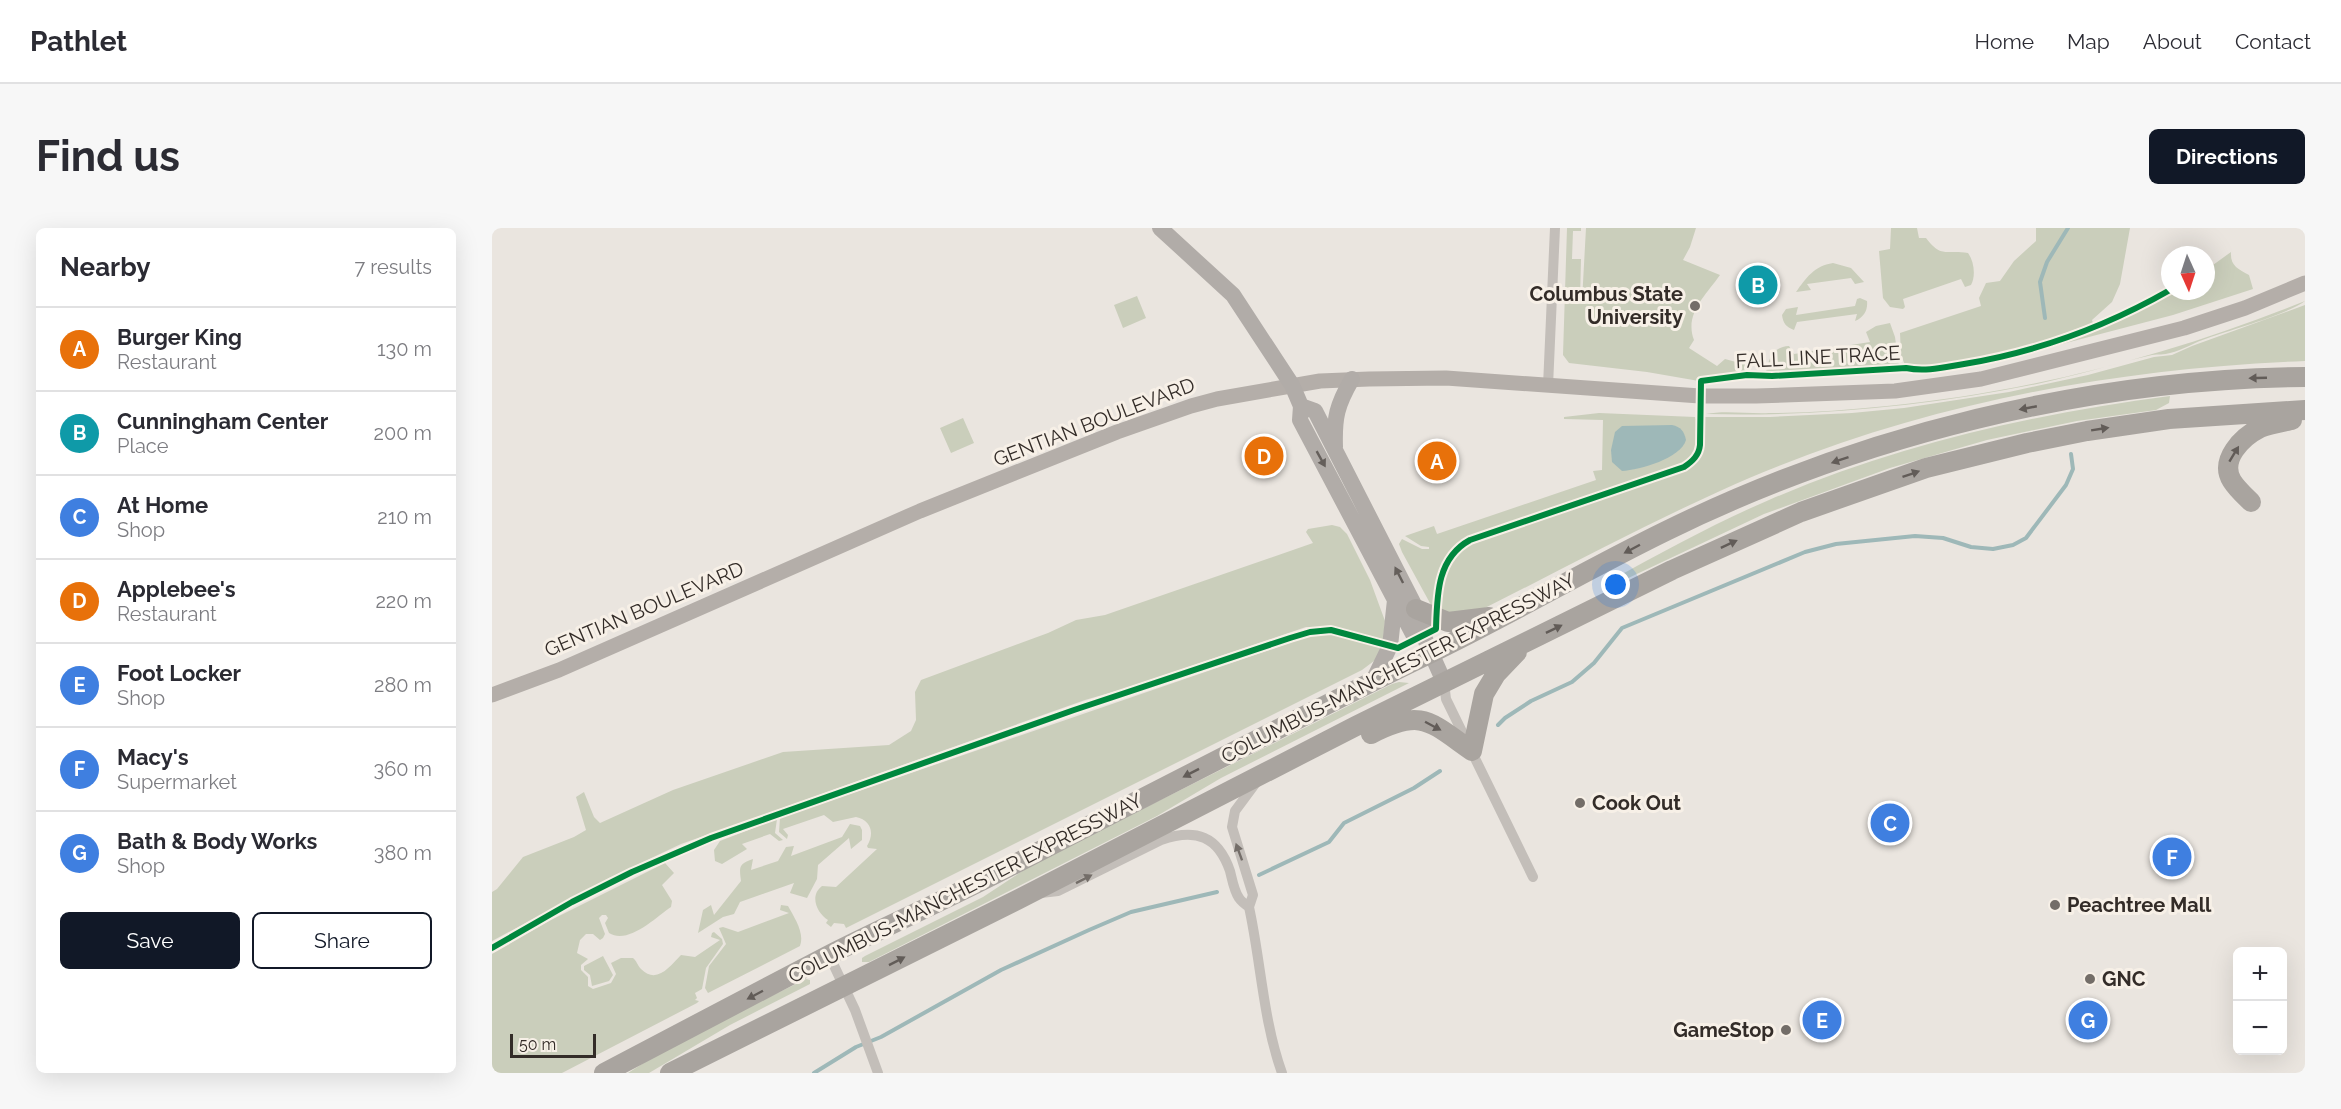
<!DOCTYPE html>
<meta charset="utf-8">
<style>
body{margin:0;font-family:Raleway,sans-serif;background:#f7f7f7;color:#2b2b33}
.controls{position:absolute;right:18px;bottom:18px;display:grid;overflow:hidden;border-radius:9px;box-shadow:0 6px 24px #0002}
.controls button{width:54px;height:54px;display:grid;place-items:center;padding:0;border:0;border-bottom:2px solid #e1e1e2;background:#fff;color:#2b2b33;font:30px sans-serif}
.compass{position:absolute;left:1669px;top:18px;width:54px;height:54px;border-radius:50%;background:#fff;box-shadow:0 6px 24px #0002;rotate:177deg}
.scale{position:absolute;left:18px;bottom:15px;width:86px;box-sizing:border-box;padding-left:6px;border:3px solid #332c28;border-top:0;font-size:16px;line-height:21px;white-space:nowrap;color:#332c28;-webkit-text-stroke:4px #f7f0e7;paint-order:stroke}
.you{position:absolute;left:1124px;top:357px;width:21px;height:21px;margin:-15px;border:4px solid #fff;border-radius:50%;background:#1a73e8;box-shadow:0 0 0 9px #1a73e833}
.badge{display:grid;place-items:center;width:39px;height:39px;border-radius:50%;background:#111827;color:#fff;font-size:20px;font-weight:700}
.pin{position:absolute;translate:-50% -50%;border:3px solid #fff;box-shadow:0 2px 6px #0006}
.list{margin:0;padding:0;list-style:none}
h2{display:flex;justify-content:space-between;align-items:center;height:78px;margin:0;padding:0 24px;font-size:26px}
h2 small{font-size:20px;font-weight:400;color:#7c7c81}
.list li{display:grid;grid-template-columns:39px 1fr auto;gap:18px;align-items:center;box-sizing:border-box;height:84px;padding:0 24px;border-top:2px solid #e1e1e2}
.list b{display:block;font-size:22px;white-space:nowrap}
.list p{margin:0;font-size:20px;white-space:nowrap;color:#7c7c81}
.list em{font-size:20px;font-style:normal;color:#7c7c81}
.actions{display:flex;gap:12px;padding:18px 24px}
.actions a{flex:1;padding:14px 0;border:2px solid #111827;border-radius:9px;text-align:center;font-size:21px;color:#111827}
.actions .main{background:#111827;color:#fff}
.map{position:relative;flex:none;width:1813px;height:845px;overflow:hidden;border-radius:9px}
header{display:flex;align-items:center;gap:36px;box-sizing:border-box;height:84px;padding:0 30px;background:#fff;border-bottom:2px solid #e1e1e2}
header strong{font-size:28px}
nav{display:flex;gap:33px;margin-inline-start:auto;font-size:21px}
.intro{display:flex;align-items:center;justify-content:space-between;box-sizing:border-box;height:144px;padding:0 36px}
h1{margin:0;font-size:42px}
.button{padding:15px 27px;border-radius:9px;background:#111827;color:#fff;font-size:21px;font-weight:700}
main{display:flex;gap:36px;padding:0 36px}
aside{flex:1;background:#fff;border-radius:9px;box-shadow:0 6px 24px #0002}
.map>svg:first-child{display:block}
.green{fill:#cacebb}
.water{fill:#9eb8b8}
.lines{fill:none;stroke-linecap:round;stroke-linejoin:round}
.stream{stroke:#9eb8b8;stroke-width:4}
.street{stroke:#c3beb9;stroke-width:10}
.secondary{stroke:#b4aea9;stroke-width:15}
.primary{stroke:#b1aca8;stroke-width:16}
.highway{stroke:#a9a49f;stroke-width:20}
.cycleway-casing{stroke:#f7f0e7;stroke-width:10}
.cycleway{stroke:#00873e;stroke-width:6}
.oneway{fill:#625c58}
.oneway2{fill:#655f5b}
.oneway3{fill:#746e69}
.poi-dot{fill:#736d68;stroke:#f7f0e7;stroke-width:2}
.labels{text-anchor:middle;stroke-width:6;stroke-linejoin:round;paint-order:stroke}
.poi-label{font-size:20px;font-weight:bold;fill:#332c28;stroke:#f7f0e7;text-anchor:start}
.street-label{font-size:20px;fill:#332c28;stroke:#f7f0e7}
</style>
<header>
<strong>Pathlet</strong>
<nav><a>Home</a><a>Map</a><a>About</a><a>Contact</a></nav>
</header>
<div class="intro"><h1>Find us</h1><a class="button">Directions</a></div>
<main>
<aside>
<h2>Nearby<small>7 results</small></h2>
<ul class="list">
<li><span class="badge" style="background:#e8710a">A</span><div><b>Burger King</b><p>Restaurant</p></div><em>130 m</em></li>
<li><span class="badge" style="background:#0f9aa8">B</span><div><b>Cunningham Center</b><p>Place</p></div><em>200 m</em></li>
<li><span class="badge" style="background:#3f7fe0">C</span><div><b>At Home</b><p>Shop</p></div><em>210 m</em></li>
<li><span class="badge" style="background:#e8710a">D</span><div><b>Applebee's</b><p>Restaurant</p></div><em>220 m</em></li>
<li><span class="badge" style="background:#3f7fe0">E</span><div><b>Foot Locker</b><p>Shop</p></div><em>280 m</em></li>
<li><span class="badge" style="background:#3f7fe0">F</span><div><b>Macy's</b><p>Supermarket</p></div><em>360 m</em></li>
<li><span class="badge" style="background:#3f7fe0">G</span><div><b>Bath &amp; Body Works</b><p>Shop</p></div><em>380 m</em></li>
</ul>
<div class="actions"><a class="main">Save</a><a>Share</a></div>
</aside>
<div class="map">
<svg width="1813" height="845" viewBox="0 0 1813 845">
<rect width="100%" height="100%" fill="#eae5df"/>
<!-- green -->
<path class="green" d="M1075 0H1089V3H1081L1080 31H1089L1088 72 1090 73 1094 0H1204L1198 19 1191 32 1228 47C1214 67 1192 86 1202 112L1197 120 1225 138 1233 131 1255 137 1259 144 1207 151V153L1155 144 1077 135 1071 127Z
M1399 0H1425L1427 10H1434C1450 31 1454 21 1476 25 1482 33 1484 48 1479 57L1473 59 1469 51 1411 71 1413 79 1411 81 1398 79 1391 70 1387 23 1398 21Z
M1544 0H1638L1628 56 1620 74 1600 92 1601 95 1519 125 1429 140 1413 137 1409 127 1408 105 1489 78 1487 70 1494 55 1508 53 1522 33 1544 13Z
M1739 24C1738 38 1746 41 1757 47L1761 61 1681 87 1551 121 1612 98 1681 63H1714V42Z
M1341 35 1359 40 1372 54 1363 56 1359 50 1315 56 1319 62 1304 64C1314 50 1322 38 1341 35Z
M645 68 654 90 631 100 622 77Z
M1368 70 1375 73C1376 82 1372 89 1363 93L1365 86 1305 94 1302 102C1294 99 1291 95 1290 87L1294 81 1306 79 1304 87 1363 78 1365 71Z
M1813 73C1796 86 1739 102 1716 110 1703 114 1691 122 1678 125 1672 127 1666 126 1660 127 1621 136 1583 148 1545 156 1435 178 1325 189 1214 186 1232 182 1257 186 1277 185 1316 185 1356 182 1395 178 1538 164 1680 127 1813 73Z
M1813 77V133C1612 141 1413 179 1228 263 1144 301 1063 345 981 386H947C947 363 952 338 969 320L1192 242C1215 230 1211 215 1211 192L1213 189H1278L1360 185 1412 180 1517 164 1596 147 1662 129 1680 127 1700 118Z
M1398 95 1403 109 1407 138 1274 144C1277 130 1281 119 1297 118L1302 126 1378 114 1374 104 1384 98Z
M1678 168 1677 175 1664 182 1585 193 1495 212 1398 240 1272 286 1113 361 1112 358 1119 352C1171 324 1223 295 1277 272 1404 217 1541 186 1678 168Z
M1107 185 1203 189C1206 195 1205 201 1205 208 1205 235 1191 237 1169 245L976 309C953 323 940 350 942 377L941 379 939 377 910 324 907 316 910 311 930 321H937V319L929 318 913 308 942 298 945 306 1104 252 1101 243 1110 242 1111 192 1072 191V189Z
M471 190 482 215 459 225 448 200Z
M840 297 848 299 855 306 878 352 893 393 891 413 848 400 814 399 631 461 593 472 189 616 117 650 0 713V664L5 661 31 629 82 609 94 602 84 569 92 564 102 589 108 595 181 562 291 524 397 517 419 503 424 492 423 464 429 452 556 405 584 392 613 387 821 315 814 304 816 301Z
M833 405 851 407 889 418 886 430 870 442 354 700 352 696 342 695 339 699 334 695 336 692C325 685 317 668 330 658L344 659 385 621 376 620 375 618C383 605 379 592 364 589L341 594 332 587 291 601 296 607 295 611 287 604 288 590 812 410Z
M907 454 917 455 729 550 665 588 377 734H370V730L373 728 491 669 541 636 900 456Z
M285 591 283 605 291 612 287 613 278 606 250 616 255 621 230 636 223 633 222 622 228 613Z
M358 596 368 598 370 602V612L359 621 357 610 326 637 325 651 315 670 298 665 302 655 248 674 242 686 231 689 206 705 211 682 219 677 222 687 249 653C247 638 247 636 261 631L259 642 286 633 294 619 302 618 299 628 350 609Z
M173 635 182 645 170 657 180 673 179 679C163 690 136 717 117 705L113 695 116 690 114 687H110L107 690 113 706 111 710 108 712 101 706H94L88 712 85 725 96 731 89 737V742L96 749V758L101 761 119 755 124 746 119 735 129 730H141C145 733 145 737 149 741 165 757 178 738 189 727L203 729 228 712 219 709 220 705 222 704 230 711 231 716 214 740 210 761 203 765 205 770 203 772 207 773 205 775 70 845H0V726L59 692Z
M289 677 296 678C302 689 313 705 308 718L216 765 213 760 217 738 234 716 227 700 231 699 246 704 297 685 288 682Z
M111 728 121 747 117 753 100 758 98 747 92 742V738Z
M314 751 318 752V756L238 797 157 845H136L175 820Z"/>
<!-- water -->
<path class="water" d="M1180 197C1189 199 1192 203 1194 212 1189 230 1148 242 1130 243L1120 234 1119 222 1123 204 1130 198Z"/>
<g class="lines">
<!-- stream -->
<path class="stream" d="M1553 90 1548 54 1555 34 1576 0
M1006 497 1013 490 1039 473 1080 454 1102 435 1130 400 1313 324 1344 316 1423 308 1451 310 1479 319 1501 321 1521 317 1534 310 1574 257 1581 241 1579 226
M767 647 837 614 852 595 922 560 948 543
M322 845 364 819 389 809 509 742 597 702 639 684 725 664"/>
<!-- street -->
<path class="street" d="M1056 158 1063 0
M952 454 954 471 1041 649
M766 552 743 583 740 599 761 667 757 679C769 734 771 792 790 845
M549 665 566 663 669 612C704 600 726 608 738 643 740 651 742 663 747 670 749 673 754 677 757 679
M337 727 363 782 386 845"/>
<!-- secondary -->
<path class="secondary" d="M0 467 67 442 428 283 625 204 699 178 725 171 828 153 877 151 954 150 1208 168H1264L1403 163 1489 151 1692 100 1753 80 1813 55"/>
<!-- primary -->
<path class="primary" d="M668 0 741 67 800 157 809 178 823 183 933 398 932 409 952 454
M809 178 808 192 921 406 932 409
M843 219C842 189 845 177 860 151
M881 453 898 418 903 372"/>
<!-- highway -->
<path class="highway" d="M1759 274C1753 268 1745 261 1740 253 1727 232 1750 209 1768 200 1778 196 1790 194 1800 192
M924 381 956 394 997 389
M879 506C930 480 937 493 980 523L992 466 1004 446 1025 424
M112 845C186 806 260 767 335 728 396 697 458 670 519 638 657 567 795 495 935 427 1016 388 1094 342 1174 303 1369 207 1596 151 1813 149
M178 845 527 671 864 498 1180 342 1309 284 1434 240 1535 215 1595 203 1677 191 1813 182"/>
<!-- cycleway casing -->
<g class="cycleway-casing">
<path id="cycleway" d="M0 720 80 674 140 644 219 610 582 482 798 410 818 404 839 402 906 420 944 401C945 367 945 330 978 312L1192 239C1201 233 1207 227 1208 217L1209 153 1255 147 1280 148 1414 140C1434 144 1453 139 1472 136 1544 124 1615 98 1678 62"/>
</g>
<!-- cycleway -->
<use href="#cycleway" class="cycleway"/>
</g>
<!-- one-way arrows -->
<defs><path id="oneway-solid" d="M-6-.8H1V-3.2L6.5 0L1 3.2V.8H-6Z" transform="scale(1.5)"/></defs>
<g class="oneway">
<use href="#oneway-solid" transform="translate(1766 150) rotate(178)"/>
<use href="#oneway-solid" transform="translate(1536 180) rotate(169)"/>
<use href="#oneway-solid" transform="translate(1608 201) rotate(-9)"/>
<use href="#oneway-solid" transform="translate(1742 226) rotate(-59)"/>
<use href="#oneway-solid" transform="translate(1348 232) rotate(161)"/>
<use href="#oneway-solid" transform="translate(1419 246) rotate(-19)"/>
<use href="#oneway-solid" transform="translate(1237 316) rotate(-25)"/>
<use href="#oneway-solid" transform="translate(1140 321) rotate(152)"/>
<use href="#oneway-solid" transform="translate(1062 401) rotate(-26)"/>
<use href="#oneway-solid" transform="translate(941 498) rotate(28)"/>
<use href="#oneway-solid" transform="translate(699 545) rotate(153)"/>
<use href="#oneway-solid" transform="translate(405 733) rotate(-27)"/>
<use href="#oneway-solid" transform="translate(263 767) rotate(152)"/>
</g>
<g class="oneway2">
<use href="#oneway-solid" transform="translate(829 231) rotate(61)"/>
<use href="#oneway-solid" transform="translate(907 347) rotate(-117)"/>
</g>
<g class="oneway3">
<use href="#oneway-solid" transform="translate(747 624) rotate(-110)"/>
<use href="#oneway-solid" transform="translate(592 651) rotate(-27)"/>
</g>
<!-- markers -->
<g class="poi-dot">
<circle cx="1203" cy="78" r="6"/>
<circle cx="1088" cy="575" r="6"/>
<circle cx="1563" cy="677" r="6"/>
<circle cx="1598" cy="751" r="6"/>
<circle cx="1294" cy="802" r="6"/>
</g>
<g class="labels">
<!-- poi labels -->
<g class="poi-label">
<text x="1191" y="73" text-anchor="end">Columbus State<tspan x="1191" dy="23">University</tspan></text>
<text x="1100" y="582">Cook Out</text>
<text x="1575" y="684">Peachtree Mall</text>
<text x="1610" y="758">GNC</text>
<text x="1282" y="809" text-anchor="end">GameStop</text>
</g>
<!-- street labels -->
<g class="street-label">
<text transform="translate(1326 129) rotate(-3)" y="7">FALL LINE TRACE</text>
<text transform="translate(602 194) rotate(-21)" y="7">GENTIAN BOULEVARD</text>
<text transform="translate(152 381) rotate(-23)" y="7">GENTIAN BOULEVARD</text>
<text transform="translate(906 440) rotate(-27)" y="7">COLUMBUS-MANCHESTER EXPRESSWAY</text>
<text transform="translate(473 660) rotate(-27)" y="7">COLUMBUS-MANCHESTER EXPRESSWAY</text>
</g>
</g>
</svg>
<div class="controls">
<button>+</button>
<button>−</button>
</div>
<svg class="compass" viewBox="-18 -18 36 36"><path d="M0-13l5 13h-10z" fill="#e53935"/><path d="M0 13l5-13h-10z" fill="#7c7c81"/></svg>
<div class="scale">50 m</div>
<div class="you"></div>
<div class="pin badge" style="left:945px;top:233px;background:#e8710a">A</div>
<div class="pin badge" style="left:1266px;top:57px;background:#0f9aa8">B</div>
<div class="pin badge" style="left:1398px;top:595px;background:#3f7fe0">C</div>
<div class="pin badge" style="left:772px;top:228px;background:#e8710a">D</div>
<div class="pin badge" style="left:1330px;top:792px;background:#3f7fe0">E</div>
<div class="pin badge" style="left:1680px;top:629px;background:#3f7fe0">F</div>
<div class="pin badge" style="left:1596px;top:792px;background:#3f7fe0">G</div>
</div>
</main>
